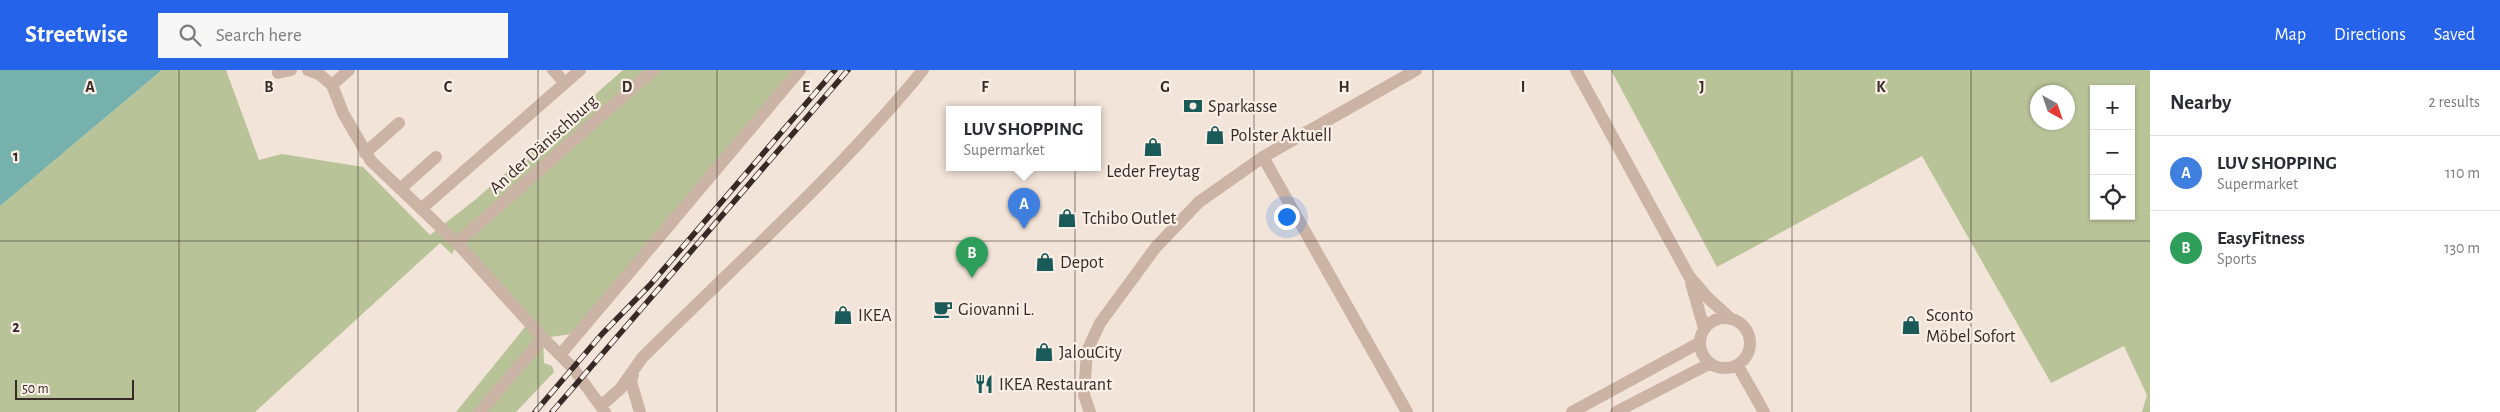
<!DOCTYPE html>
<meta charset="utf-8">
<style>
body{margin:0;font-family:"Alegreya Sans",sans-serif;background:#f7f7f7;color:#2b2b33}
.controls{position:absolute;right:15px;top:15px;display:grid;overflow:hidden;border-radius:0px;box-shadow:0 1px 4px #0004}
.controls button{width:45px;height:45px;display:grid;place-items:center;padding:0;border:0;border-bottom:1px solid #e1e1e2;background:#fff;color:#2b2b33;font:25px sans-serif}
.compass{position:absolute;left:2030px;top:15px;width:45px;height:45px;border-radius:50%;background:#fff;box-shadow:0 1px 4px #0004;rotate:140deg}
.scale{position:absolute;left:15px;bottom:12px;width:119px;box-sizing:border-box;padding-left:5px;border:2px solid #372a26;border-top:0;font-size:14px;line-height:18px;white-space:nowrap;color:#372a26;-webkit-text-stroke:4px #faefe6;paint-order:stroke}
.you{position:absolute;left:1286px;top:146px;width:18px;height:18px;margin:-12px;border:4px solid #fff;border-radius:50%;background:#1a73e8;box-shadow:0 0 0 8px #1a73e833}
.badge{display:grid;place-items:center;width:32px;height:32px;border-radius:50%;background:#2563eb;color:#fff;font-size:16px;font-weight:700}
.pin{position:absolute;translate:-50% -41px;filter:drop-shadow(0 1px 2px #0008)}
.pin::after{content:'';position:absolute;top:26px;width:18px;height:15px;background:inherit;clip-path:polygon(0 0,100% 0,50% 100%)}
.popup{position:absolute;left:946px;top:36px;width:155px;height:65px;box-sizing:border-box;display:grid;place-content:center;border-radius:0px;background:#fff;filter:drop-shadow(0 1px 4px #0005);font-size:16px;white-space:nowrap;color:#7c7c81}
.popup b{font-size:19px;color:#2b2b33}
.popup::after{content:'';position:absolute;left:50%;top:100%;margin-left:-10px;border:10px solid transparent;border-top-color:#fff}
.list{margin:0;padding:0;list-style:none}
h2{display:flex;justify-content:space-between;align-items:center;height:65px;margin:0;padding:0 20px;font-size:21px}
h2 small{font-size:16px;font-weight:400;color:#7c7c81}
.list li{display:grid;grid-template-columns:32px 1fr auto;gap:15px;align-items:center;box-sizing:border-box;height:75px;padding:0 20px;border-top:1px solid #e1e1e2}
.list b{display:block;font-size:19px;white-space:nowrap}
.list p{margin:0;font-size:16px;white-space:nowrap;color:#7c7c81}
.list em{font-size:16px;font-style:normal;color:#7c7c81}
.icon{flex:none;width:28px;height:28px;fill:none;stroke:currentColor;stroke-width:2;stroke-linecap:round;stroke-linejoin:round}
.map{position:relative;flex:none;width:2150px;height:342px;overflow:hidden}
header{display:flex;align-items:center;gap:30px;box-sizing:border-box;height:70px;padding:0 25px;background:#2563eb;color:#fff}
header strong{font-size:24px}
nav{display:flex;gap:28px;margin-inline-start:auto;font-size:18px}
.search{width:350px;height:45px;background:#f7f7f7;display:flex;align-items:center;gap:12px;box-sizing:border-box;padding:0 18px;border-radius:0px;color:#7c7c81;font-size:19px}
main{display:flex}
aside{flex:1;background:#fff}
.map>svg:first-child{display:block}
.green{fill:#b8c398;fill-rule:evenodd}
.water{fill:#77b1ae}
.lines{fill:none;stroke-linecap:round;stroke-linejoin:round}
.minor{stroke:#cbb3a5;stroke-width:12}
.rail-casing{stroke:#372a26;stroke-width:5.5}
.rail{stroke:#faefe6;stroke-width:4;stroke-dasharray:11;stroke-linecap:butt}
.grid{fill:none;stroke:#372a26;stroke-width:1;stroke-opacity:0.55}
.labels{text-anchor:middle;stroke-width:4.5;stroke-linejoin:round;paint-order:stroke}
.poi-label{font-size:18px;fill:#372a26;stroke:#faefe6;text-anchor:start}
.street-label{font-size:18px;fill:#372a26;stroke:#faefe6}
.grid-label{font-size:16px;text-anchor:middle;font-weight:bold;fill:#372a26;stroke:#faefe6;stroke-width:4.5;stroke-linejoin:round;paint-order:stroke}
</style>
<header>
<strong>Streetwise</strong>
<div class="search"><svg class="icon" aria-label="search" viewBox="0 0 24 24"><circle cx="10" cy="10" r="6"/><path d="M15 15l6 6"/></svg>Search here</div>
<nav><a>Map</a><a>Directions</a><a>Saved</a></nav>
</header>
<main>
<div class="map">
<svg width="2150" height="342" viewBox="0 0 2150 342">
<rect width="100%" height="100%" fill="#f3e4d9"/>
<!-- green -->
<path class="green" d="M162 0H226L259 90 282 84 363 97 430 165 476 129 623 0H794L572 264 543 268 544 293 552 296 554 302 516 342H456L529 252 457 174 452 184 440 173 255 342H0V136Z
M1611 0H2150V342H2142L2147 325 2124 276 2051 313 1922 86 1717 197ZM2094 19H2131V146H2094ZM2038 22H2068V52H2038Z"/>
<!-- water -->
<path class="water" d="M0 0H162L0 136Z"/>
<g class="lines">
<!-- minor -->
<path class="minor" d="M308 0 319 4 332 15
M349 0 332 15 343 43 371 91 457 173 543 268 480 342
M553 0 565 13
M1576 0 1689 206 1707 227 1731 249
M278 3 291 0
M365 83 399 53
M1263 87 1407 342
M400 119 436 87
M421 139 580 0
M457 173 653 0
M1691 213 1704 258
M1700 273a25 25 0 1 1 50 0a25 25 0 1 1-50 0Z
M543 268 573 298 605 342
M560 285 800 0
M1738 296 1764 342
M633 304 631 312 640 342
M601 336 621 318 642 288C737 193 838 104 923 0
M1090 342 1084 325 1087 281 1100 253 1156 177 1199 132 1263 87 1416 0
M1572 342 1699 273
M1616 342 1709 294"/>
<!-- rail casing -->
<g class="rail-casing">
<path id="rail" d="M535 342 602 264 650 215 835 0
M552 342 848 0"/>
</g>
<!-- rail -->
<use href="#rail" class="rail"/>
</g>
<!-- grid -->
<path class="grid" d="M179 0V342M358 0V342M538 0V342M717 0V342M896 0V342M1075 0V342M1254 0V342M1433 0V342M1612 0V342M1792 0V342M1971 0V342M0 171H2150"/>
<!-- icons -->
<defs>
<g id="bank-bare" transform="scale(1.5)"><path d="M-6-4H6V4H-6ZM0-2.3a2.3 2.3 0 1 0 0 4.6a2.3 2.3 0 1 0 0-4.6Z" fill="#1a5a58" stroke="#faefe6" stroke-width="2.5" paint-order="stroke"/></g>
<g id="shop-bare" transform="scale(1.5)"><path d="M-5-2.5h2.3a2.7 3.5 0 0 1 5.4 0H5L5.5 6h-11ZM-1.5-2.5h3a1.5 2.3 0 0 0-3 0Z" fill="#1a5a58" stroke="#faefe6" stroke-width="2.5" paint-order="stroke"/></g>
<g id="cafe-bare" transform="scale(1.5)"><path d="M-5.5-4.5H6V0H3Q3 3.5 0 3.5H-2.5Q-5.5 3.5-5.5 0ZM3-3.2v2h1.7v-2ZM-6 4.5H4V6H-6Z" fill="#1a5a58" stroke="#faefe6" stroke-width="2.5" paint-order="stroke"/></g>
<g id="restaurant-bare" transform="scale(1.5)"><path d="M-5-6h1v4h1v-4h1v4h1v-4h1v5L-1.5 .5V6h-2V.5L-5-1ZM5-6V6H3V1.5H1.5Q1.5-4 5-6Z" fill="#1a5a58" stroke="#faefe6" stroke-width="2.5" paint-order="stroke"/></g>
</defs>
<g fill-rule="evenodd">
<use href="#bank-bare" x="1193" y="36"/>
<use href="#shop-bare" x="1215" y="65"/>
<use href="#shop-bare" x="1153" y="77"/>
<use href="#shop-bare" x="1067" y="148"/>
<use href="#shop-bare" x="1045" y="192"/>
<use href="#cafe-bare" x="943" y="239"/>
<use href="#shop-bare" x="843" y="245"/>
<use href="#shop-bare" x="1911" y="255"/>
<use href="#shop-bare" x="1044" y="282"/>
<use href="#restaurant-bare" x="984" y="314"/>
</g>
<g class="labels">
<!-- poi labels -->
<g class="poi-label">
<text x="1208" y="42">Sparkasse</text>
<text x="1230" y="71">Polster Aktuell</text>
<text x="1153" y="107" text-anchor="middle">Leder Freytag</text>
<text x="1082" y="154">Tchibo Outlet</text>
<text x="1060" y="198">Depot</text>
<text x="958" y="245">Giovanni L.</text>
<text x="858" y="251">IKEA</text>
<text x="1926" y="251">Sconto<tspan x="1926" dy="21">Möbel Sofort</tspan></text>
<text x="1059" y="288">JalouCity</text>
<text x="999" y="320">IKEA Restaurant</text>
</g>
<!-- street labels -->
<g class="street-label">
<text transform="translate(543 74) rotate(-42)" y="6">An der Dänischburg</text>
</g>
</g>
<g class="grid-label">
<text x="90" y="22">A</text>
<text x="269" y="22">B</text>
<text x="448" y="22">C</text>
<text x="627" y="22">D</text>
<text x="806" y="22">E</text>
<text x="985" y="22">F</text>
<text x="1165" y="22">G</text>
<text x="1344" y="22">H</text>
<text x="1523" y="22">I</text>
<text x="1702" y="22">J</text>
<text x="1881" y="22">K</text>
<text x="16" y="91">1</text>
<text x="16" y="262">2</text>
</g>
</svg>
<div class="controls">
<button>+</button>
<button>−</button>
<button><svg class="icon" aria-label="locate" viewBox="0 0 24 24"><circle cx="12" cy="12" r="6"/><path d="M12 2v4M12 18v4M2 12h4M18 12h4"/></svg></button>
</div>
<svg class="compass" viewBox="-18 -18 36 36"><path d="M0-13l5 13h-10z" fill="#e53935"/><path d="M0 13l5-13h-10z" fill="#7c7c81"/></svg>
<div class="scale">50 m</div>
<div class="you"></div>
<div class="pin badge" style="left:1024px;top:159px;background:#3f7fe0">A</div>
<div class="popup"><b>LUV SHOPPING</b>Supermarket</div>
<div class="pin badge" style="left:972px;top:208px;background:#2e9e5b">B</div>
</div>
<aside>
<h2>Nearby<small>2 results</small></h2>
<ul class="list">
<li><span class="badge" style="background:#3f7fe0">A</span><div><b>LUV SHOPPING</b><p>Supermarket</p></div><em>110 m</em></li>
<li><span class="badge" style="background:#2e9e5b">B</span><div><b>EasyFitness</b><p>Sports</p></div><em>130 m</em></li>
</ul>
</aside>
</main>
